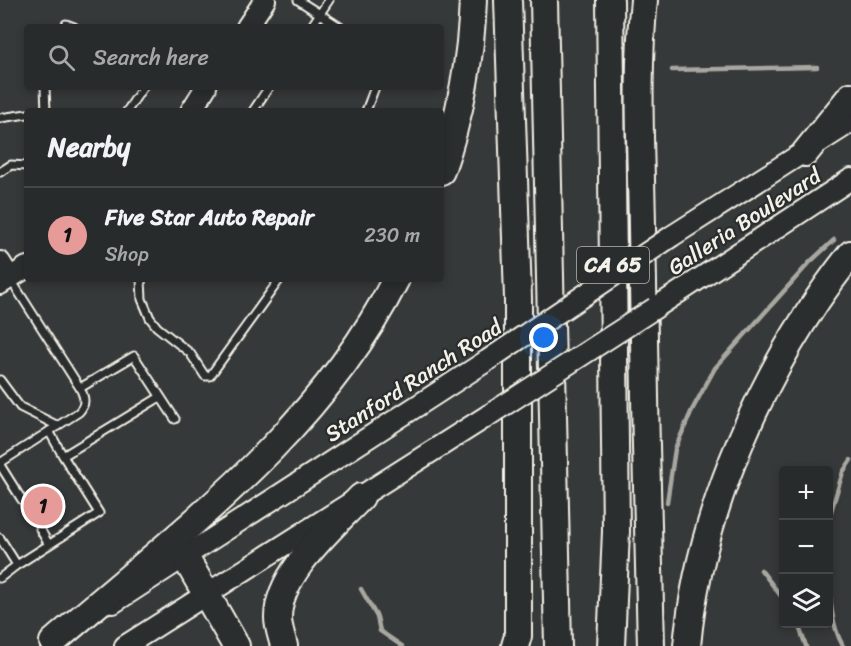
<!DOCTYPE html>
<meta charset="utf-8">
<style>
body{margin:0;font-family:Sriracha,sans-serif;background:#343737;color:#f1f3f6}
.controls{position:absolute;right:18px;bottom:18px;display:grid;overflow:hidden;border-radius:6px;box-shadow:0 3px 9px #0003}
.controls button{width:54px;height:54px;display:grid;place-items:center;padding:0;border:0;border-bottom:2px solid #444747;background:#282b2b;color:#f1f3f6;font:30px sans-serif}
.you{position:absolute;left:544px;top:338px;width:21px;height:21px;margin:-15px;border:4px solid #fff;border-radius:50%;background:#1a73e8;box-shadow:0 0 0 9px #1a73e833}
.badge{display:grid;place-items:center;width:39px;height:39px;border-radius:50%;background:#e69b98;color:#111;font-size:20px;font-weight:700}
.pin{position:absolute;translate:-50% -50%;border:3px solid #fff;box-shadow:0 2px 6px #0006}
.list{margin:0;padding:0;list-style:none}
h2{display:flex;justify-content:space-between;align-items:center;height:78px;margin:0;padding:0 24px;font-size:26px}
h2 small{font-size:20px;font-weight:400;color:#a5a7a9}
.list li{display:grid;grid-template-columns:39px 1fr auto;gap:18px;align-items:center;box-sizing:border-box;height:96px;padding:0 24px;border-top:2px solid #444747}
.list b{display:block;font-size:22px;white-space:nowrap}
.list p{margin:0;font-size:20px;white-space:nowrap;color:#a5a7a9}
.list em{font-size:20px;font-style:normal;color:#a5a7a9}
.icon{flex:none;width:33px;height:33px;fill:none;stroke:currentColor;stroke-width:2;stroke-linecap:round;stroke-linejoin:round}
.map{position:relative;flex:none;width:851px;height:646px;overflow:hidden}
.search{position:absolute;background:#282b2b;box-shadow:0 3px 9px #0003;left:24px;top:24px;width:420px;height:66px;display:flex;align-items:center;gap:15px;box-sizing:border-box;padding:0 21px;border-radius:6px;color:#a5a7a9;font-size:22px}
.panel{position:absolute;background:#282b2b;box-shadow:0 3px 9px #0003;left:24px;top:108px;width:420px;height:174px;border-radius:6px}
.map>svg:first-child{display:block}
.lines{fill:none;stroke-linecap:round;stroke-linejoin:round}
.stream{stroke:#a8a7a1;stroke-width:4.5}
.lane-casing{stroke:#f4f1e8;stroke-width:11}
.secondary-casing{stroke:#f4f1e8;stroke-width:24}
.highway-casing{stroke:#f4f1e8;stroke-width:30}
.lane{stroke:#2a2d2e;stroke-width:7}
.secondary{stroke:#2a2d2e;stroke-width:20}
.highway{stroke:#2a2d2e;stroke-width:26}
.secondary-bridge-casing{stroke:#f4f1e8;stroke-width:24;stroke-linecap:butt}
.secondary-bridge{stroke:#2a2d2e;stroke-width:20}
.labels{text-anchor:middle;stroke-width:4.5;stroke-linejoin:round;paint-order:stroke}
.shield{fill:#2a2d2e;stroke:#b7b6b0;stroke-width:1.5}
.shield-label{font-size:21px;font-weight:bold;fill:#f4f1e8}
.street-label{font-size:22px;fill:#f4f1e8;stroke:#2a2d2e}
</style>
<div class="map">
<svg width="851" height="646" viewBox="0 0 851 646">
<rect width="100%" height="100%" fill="#363939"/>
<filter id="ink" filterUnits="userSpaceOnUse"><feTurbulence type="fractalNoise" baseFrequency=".0167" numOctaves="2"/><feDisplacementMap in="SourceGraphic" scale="12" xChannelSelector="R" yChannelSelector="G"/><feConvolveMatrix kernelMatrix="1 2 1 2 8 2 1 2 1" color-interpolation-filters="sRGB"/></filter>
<g filter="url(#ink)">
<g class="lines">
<!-- stream -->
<path class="stream" d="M672 70 817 67
M667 502 675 449 692 410 715 368 810 262 834 240
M828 521 843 472 851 460
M828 548C830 579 827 618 843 646
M761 570 784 600
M361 589 377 617 380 631 402 646
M798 624 806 646"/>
<!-- lane casing -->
<g class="lane-casing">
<path id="lane" d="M298 0 340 27
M65 27 66 24 74 27
M311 27 329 0
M45 87 46 111
M127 111 143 87
M253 111 269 87
M366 111 375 87
M0 118 27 114
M0 172 11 165 27 166
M141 279 142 299 150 318 157 327 190 353 205 376H210L280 279
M0 380 20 407 58 426
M80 388 134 356 175 419
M49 431 63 456 160 397
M0 463 79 412C86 404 85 398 80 388L11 280
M0 465 22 500
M40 529 49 545
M0 538 17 565 0 578
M17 565 99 513 63 456"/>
</g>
<!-- secondary casing -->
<g class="secondary-casing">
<path id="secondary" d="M247 27 265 0
M191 111 206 87
M672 236 851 122
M0 262 10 278
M0 284 27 267
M655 308 851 179
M113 603 488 360
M125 646 489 415"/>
</g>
<!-- highway casing -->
<g class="highway-casing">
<path id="highway" d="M508 0 518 298V636L515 646
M544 0 558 646
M610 0 616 531 611 646
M644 0C636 75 641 152 642 227 644 367 647 506 651 646
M805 153 851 96
M441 171C460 117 471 57 473 0
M185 557 236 646
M53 642C178 534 320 431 396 279
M284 646C282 637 278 627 278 618 278 573 332 528 361 497
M687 646C699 510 766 361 851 254"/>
</g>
<!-- lane -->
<use href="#lane" class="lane"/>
<!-- secondary -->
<use href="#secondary" class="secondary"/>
<!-- highway -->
<use href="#highway" class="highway"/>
<!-- secondary-bridge casing -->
<g class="secondary-bridge-casing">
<path id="secondary-bridge" d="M488 360 672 236
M489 415 655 308"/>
</g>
<!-- secondary-bridge -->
<use href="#secondary-bridge" class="secondary-bridge"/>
</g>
</g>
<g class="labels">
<!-- shield labels -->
<rect class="shield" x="577" y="247" width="72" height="36" rx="4.5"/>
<g class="shield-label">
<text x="613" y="272">CA 65</text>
</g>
<!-- street labels -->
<g class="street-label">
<text transform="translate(744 221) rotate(-33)" y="8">Galleria Boulevard</text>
<text transform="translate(413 380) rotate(-33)" y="8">Stanford Ranch Road</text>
</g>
</g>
</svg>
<div class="controls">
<button>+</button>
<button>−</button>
<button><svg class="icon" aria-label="layers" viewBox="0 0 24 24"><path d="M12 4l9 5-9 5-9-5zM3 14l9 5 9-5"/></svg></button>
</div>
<div class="you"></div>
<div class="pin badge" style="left:43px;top:506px">1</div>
<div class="search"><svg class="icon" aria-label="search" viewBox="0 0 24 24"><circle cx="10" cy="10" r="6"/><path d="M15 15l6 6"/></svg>Search here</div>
<section class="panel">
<h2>Nearby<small></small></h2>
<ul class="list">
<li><span class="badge">1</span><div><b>Five Star Auto Repair</b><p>Shop</p></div><em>230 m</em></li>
</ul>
</section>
</div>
